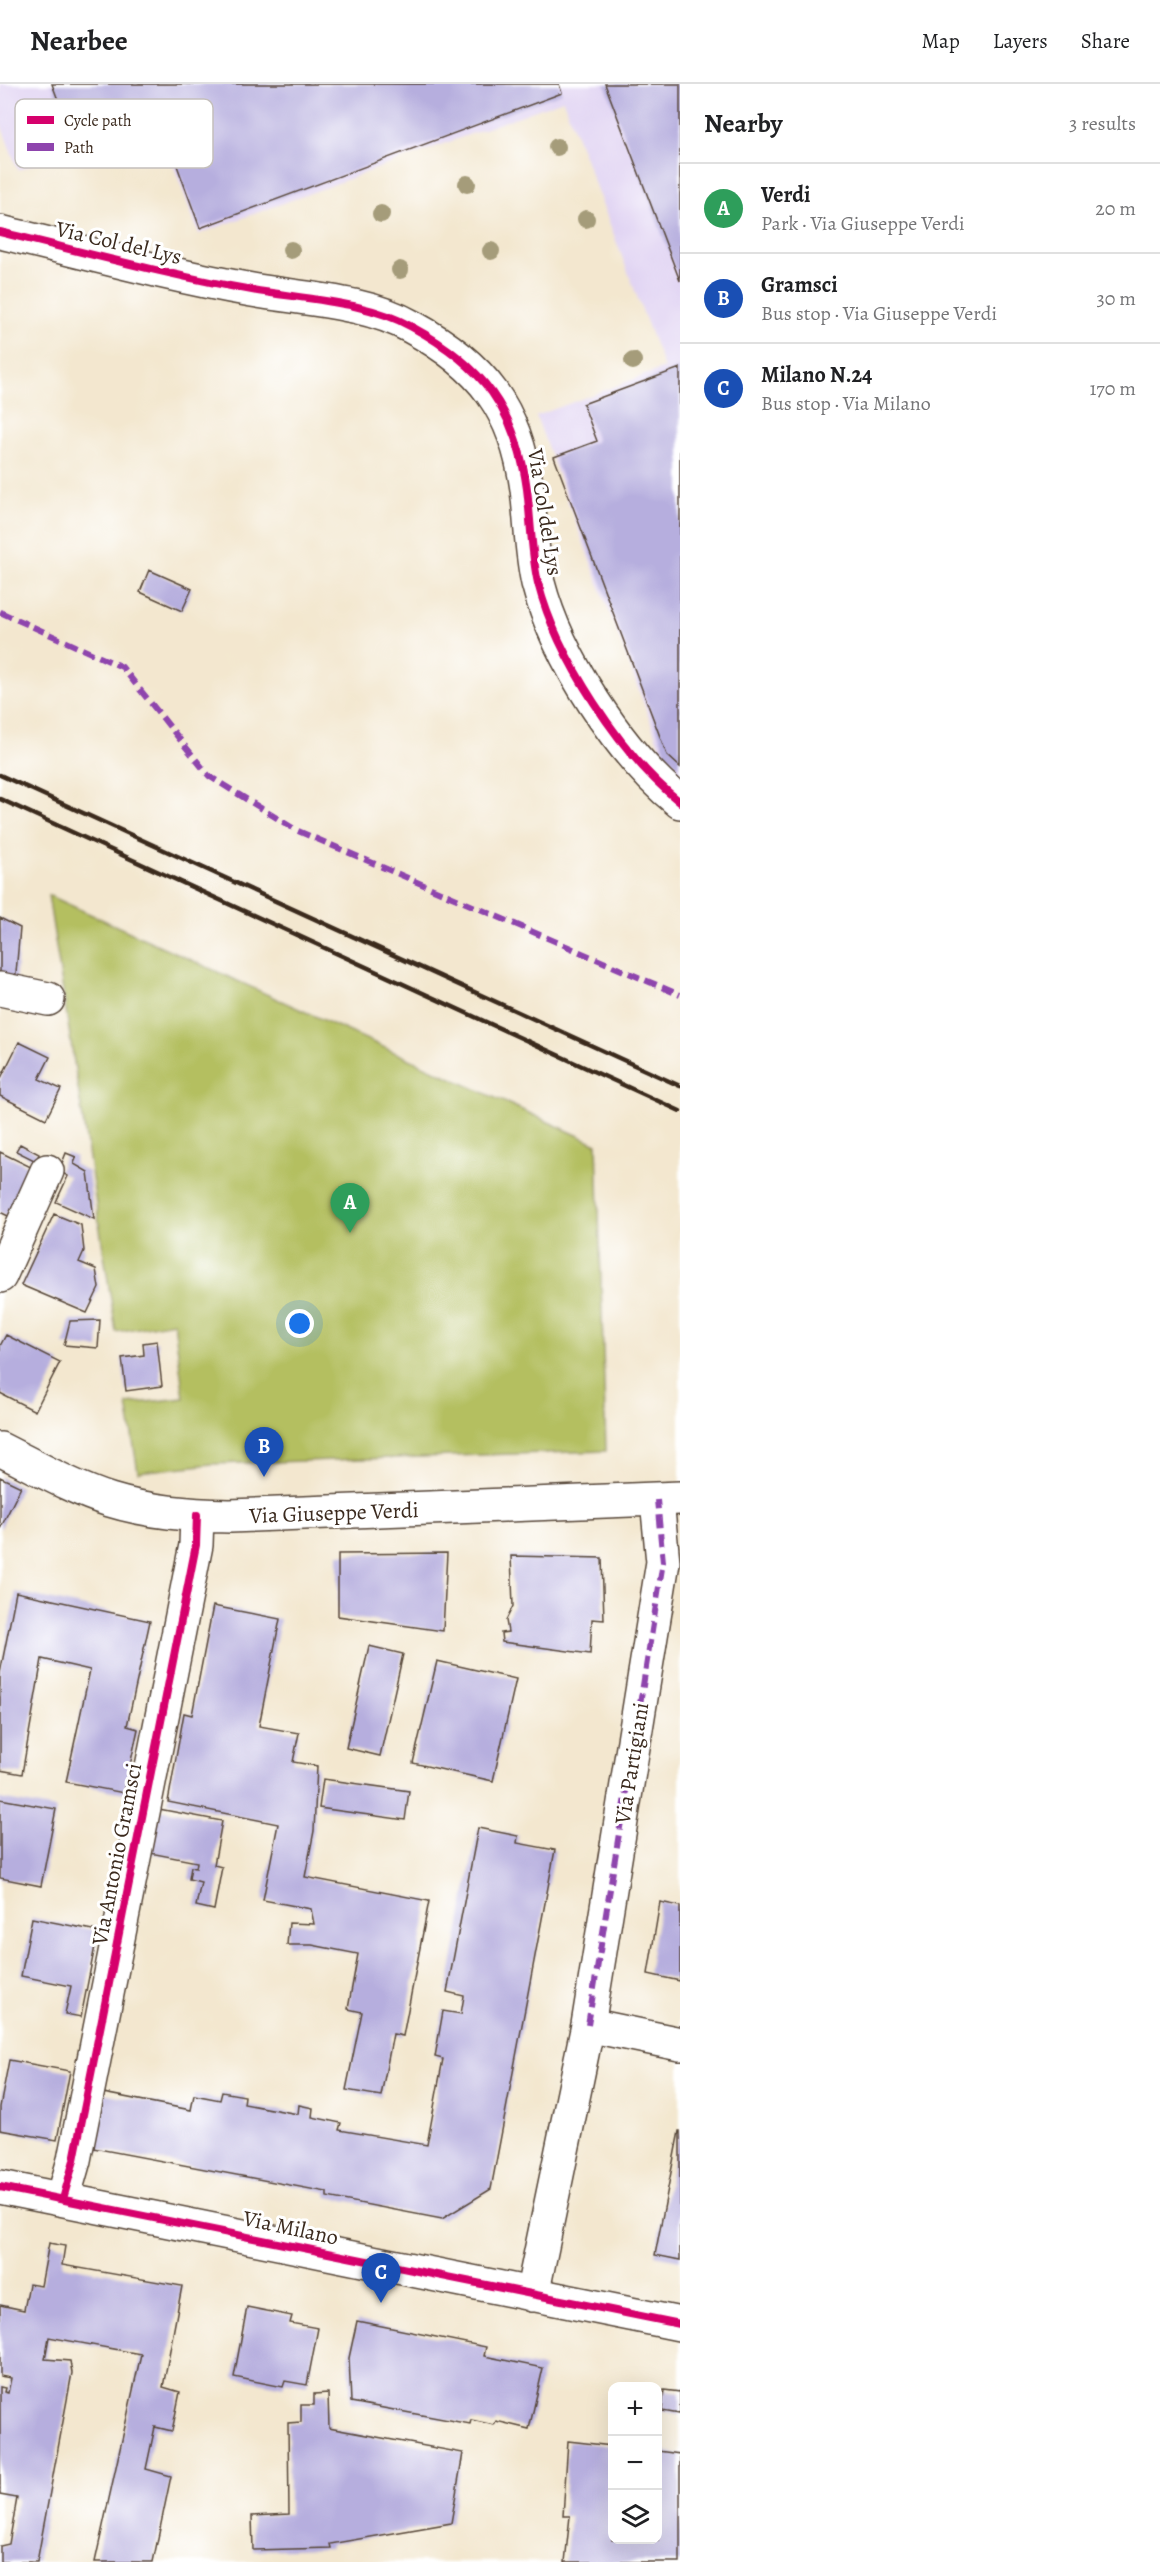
<!DOCTYPE html>
<meta charset="utf-8">
<style>
body{margin:0;font-family:Alegreya,serif;background:#f2f2f2;color:#202124}
.controls{position:absolute;right:18px;bottom:18px;display:grid;overflow:hidden;border-radius:12px;box-shadow:0 6px 24px #0002}
.controls button{width:54px;height:54px;display:grid;place-items:center;padding:0;border:0;border-bottom:2px solid #e0e0e0;background:#fff;color:#202124;font:30px sans-serif}
.you{position:absolute;left:300px;top:1240px;width:21px;height:21px;margin:-15px;border:4px solid #fff;border-radius:50%;background:#1a73e8;box-shadow:0 0 0 9px #1a73e833}
.badge{display:grid;place-items:center;width:39px;height:39px;border-radius:50%;background:#d93025;color:#fff;font-size:20px;font-weight:700}
.pin{position:absolute;translate:-50% -50px;filter:drop-shadow(0 2px 3px #0008)}
.pin::after{content:'';position:absolute;top:32px;width:21px;height:18px;background:inherit;clip-path:polygon(0 0,100% 0,50% 100%)}
.list{margin:0;padding:0;list-style:none}
h2{display:flex;justify-content:space-between;align-items:center;height:78px;margin:0;padding:0 24px;font-size:26px}
h2 small{font-size:20px;font-weight:400;color:#757577}
.list li{display:grid;grid-template-columns:39px 1fr auto;gap:18px;align-items:center;box-sizing:border-box;height:90px;padding:0 24px;border-top:2px solid #e0e0e0}
.list b{display:block;font-size:22px;white-space:nowrap}
.list p{margin:0;font-size:20px;white-space:nowrap;color:#757577}
.list em{font-size:20px;font-style:normal;color:#757577}
.icon{flex:none;width:33px;height:33px;fill:none;stroke:currentColor;stroke-width:2;stroke-linecap:round;stroke-linejoin:round}
.map{position:relative;flex:none;width:680px;height:2478px;overflow:hidden}
header{display:flex;align-items:center;gap:36px;box-sizing:border-box;height:84px;padding:0 30px;background:#fff;border-bottom:2px solid #e0e0e0}
header strong{font-size:28px}
nav{display:flex;gap:33px;margin-inline-start:auto;font-size:21px}
main{display:flex}
aside{flex:1;background:#fff}
.map>svg:first-child{display:block}
.built{fill:#e1d4f3}
.green{fill:#b4bf61;stroke:#787440;stroke-width:1.5}
.building{fill:#b6aede}
.lines{fill:none;stroke-linecap:round;stroke-linejoin:round}
.minor-casing{stroke:#574639;stroke-width:36}
.minor{stroke:#fff;stroke-width:33}
.rail{stroke:#3b2a1e;stroke-width:4.5}
.quiet{stroke:#8e44ad;stroke-width:6;stroke-dasharray:12 6;stroke-linecap:butt}
.cycleway-casing{stroke:#fff;stroke-width:11}
.cycleway{stroke:#d6006c;stroke-width:8}
.tree{fill:#a59c7a}
.labels{text-anchor:middle;stroke-width:6;stroke-linejoin:round;paint-order:stroke}
.street-label{font-size:22px;fill:#3b2a1e;stroke:#fff}
.key{fill:#fff;stroke:#c4bfbc;stroke-width:1.5}
.key-label{font-size:16px;fill:#3b2a1e}
</style>
<header>
<strong>Nearbee</strong>
<nav><a>Map</a><a>Layers</a><a>Share</a></nav>
</header>
<main>
<div class="map">
<svg width="680" height="2478" viewBox="0 0 680 2478">
<rect width="100%" height="100%" fill="#fff"/>
<filter id="ink" filterUnits="userSpaceOnUse"><feTurbulence type="fractalNoise" baseFrequency=".0167" numOctaves="2"/><feDisplacementMap in="SourceGraphic" scale="12" xChannelSelector="R" yChannelSelector="G"/><feConvolveMatrix kernelMatrix="1 2 1 2 8 2 1 2 1" color-interpolation-filters="sRGB"/></filter>
<filter id="wash" filterUnits="userSpaceOnUse"><feTurbulence type="fractalNoise" baseFrequency=".008" numOctaves="4" result="noise"/><feDisplacementMap in="SourceGraphic" scale="24" xChannelSelector="R" yChannelSelector="G"/><feGaussianBlur stdDeviation="1.35" result="paint"/><feColorMatrix in="noise" values="0 0 0 0 0 0 0 0 0 0 0 0 0 0 0 0 0 1.4 0 .05"/><feComposite in="paint" operator="in"/></filter>
<g filter="url(#wash)">
<rect width="100%" height="100%" fill="#f3e7cf"/>
<!-- built -->
<path class="built" d="M0 0H680V691L666 679 536 332 664 284 563 16 199 150 156 35 18 86 0 38Z"/>
<!-- green -->
<path class="green" d="M48 811 597 1060 606 1367 212 1380 138 1388 127 1320 184 1314 174 1238 116 1248Z"/>
<g id="blocks">
<!-- building -->
<path class="building" d="M52 0H559L562 9 200 144 158 30 75 61Z
M605 0H680V197Z
M680 284V683L667 671 554 373 597 357 583 320Z
M149 486 192 505 182 527 140 508Z
M0 834 20 844 15 900 0 897Z
M19 958 50 973 39 995 61 1005 46 1035 0 1012V996Z
M20 1060 39 1070 36 1077 16 1067Z
M0 1068 35 1085 12 1134 0 1128Z
M66 1069 76 1073 74 1080 88 1088 94 1135 56 1118 68 1092 59 1087Z
M54 1130 81 1141 84 1167 79 1178 96 1185 99 1204 87 1229 21 1201Z
M100 1236 98 1264 64 1261 70 1237Z
M6 1251 60 1278 35 1327 0 1309V1262Z
M157 1257 162 1302 126 1307 122 1274 144 1271 143 1259Z
M0 1393 21 1403 0 1445Z
M447 1469 443 1547 338 1532V1470Z
M511 1472 602 1474 604 1536 592 1535 590 1570 502 1558 501 1549 508 1548 506 1536 513 1522Z
M16 1508 150 1537 127 1642 138 1645 124 1709 66 1698 90 1586 42 1575 22 1690 0 1686V1589Z
M213 1522 280 1535 259 1642 299 1649 293 1678 317 1682 314 1747 305 1793 429 1817 403 1952 393 1950 381 2012 346 2006 362 1928 348 1925 358 1870 312 1861H287L289 1839 314 1840 311 1825 263 1816 278 1740 168 1718 184 1629 192 1631Z
M369 1562 403 1570 380 1672 346 1664Z
M437 1577 516 1595 493 1697 413 1679Z
M323 1695 409 1707 405 1736 319 1724Z
M0 1715 56 1725 41 1802 0 1794Z
M159 1725 222 1737 214 1781 222 1783 214 1826 196 1822 201 1798 189 1795 191 1783 196 1784 197 1778 150 1769Z
M478 1744 518 1752 517 1759 555 1766 491 2105 442 2135 327 2113V2108L93 2064 103 2009 191 2026 194 2011 220 2016 222 2008 245 2012 244 2020 298 2030 299 2021 313 2024 312 2033 341 2039 339 2046 427 2061 443 1975 435 1973 443 1927 461 1930 464 1912 447 1908Z
M660 1818 680 1822V1897L648 1890Z
M32 1834 98 1847 81 1933 65 1930 71 1902 21 1892Z
M9 1976 70 1987 57 2056 0 2046V2023Z
M679 2047H680V2176L655 2171Z
M49 2159 65 2162 62 2181 182 2202 163 2303 180 2308 172 2347 155 2343 146 2385 171 2392 153 2478H95L141 2270 49 2253 45 2275 70 2277 72 2289 37 2478H0V2462L9 2460 17 2414 0 2411V2303L5 2304 4 2308 8 2309 11 2294 0 2292V2221L24 2226 29 2200 41 2202Z
M247 2223 292 2232 290 2239 318 2244 307 2301 285 2297 283 2303 234 2293Z
M357 2237 486 2263 484 2272 543 2284 529 2345 496 2337 494 2341 471 2336 470 2340 351 2318 349 2274Z
M664 2306 680 2308V2330L662 2327Z
M328 2309 329 2344 463 2369 451 2439 330 2460 331 2464 253 2466 252 2432 289 2430 288 2339 301 2338V2321H314V2310Z
M568 2357 612 2362V2456H658V2367L680 2370V2478H565L570 2432H563Z"/>
</g>
</g>
<g filter="url(#ink)">
<use href="#blocks" fill-opacity="0" stroke="#574639" stroke-width="1.5"/>
<g class="lines">
<!-- minor casing -->
<g class="minor-casing">
<path id="minor" d="M0 148C84 168 167 191 252 206 303 215 366 217 412 243 482 281 516 325 527 405 531 437 531 468 538 499 557 573 621 671 680 718
M0 905 48 915
M0 1192 47 1087
M0 1365C36 1383 72 1404 110 1416 149 1428 189 1431 230 1432L680 1414
M588 1941 680 1960
M0 2103 680 2240
M63 2115 74 2076 196 1461 197 1431
M532 2211 588 1941 663 1478 657 1416"/>
</g>
<!-- minor -->
<use href="#minor" class="minor"/>
<!-- rail -->
<path class="rail" d="M0 691 680 1002
M0 715 680 1027"/>
<!-- quiet -->
<path class="quiet" d="M0 528 122 583 209 692 296 746 680 911
M588 1941 663 1478 657 1416"/>
<!-- cycleway casing -->
<g class="cycleway-casing">
<path id="cycleway" d="M0 148C84 168 167 191 252 206 303 215 366 217 412 243 482 281 516 325 527 405 531 437 531 468 538 499 557 573 621 671 680 718
M0 2103 680 2240
M63 2115 74 2076 196 1461 197 1431"/>
</g>
<!-- cycleway -->
<use href="#cycleway" class="cycleway"/>
</g>
<!-- trees -->
<g class="tree">
<circle cx="557" cy="63" r="9"/>
<circle cx="467" cy="100" r="9"/>
<circle cx="381" cy="130" r="9"/>
<circle cx="586" cy="135" r="9"/>
<circle cx="291" cy="166" r="9"/>
<circle cx="491" cy="167" r="9"/>
<circle cx="400" cy="186" r="9"/>
<circle cx="633" cy="277" r="9"/>
</g>
</g>
<g class="labels">
<!-- street labels -->
<g class="street-label">
<text transform="translate(119 158) rotate(13)" y="8">Via Col del Lys</text>
<text transform="translate(546 428) rotate(81)" y="8">Via Col del Lys</text>
<text transform="translate(334 1428) rotate(-2)" y="8">Via Giuseppe Verdi</text>
<text transform="translate(631 1679) rotate(-81)" y="8">Via Partigiani</text>
<text transform="translate(116 1770) rotate(-79)" y="8">Via Antonio Gramsci</text>
<text transform="translate(291 2143) rotate(12)" y="8">Via Milano</text>
</g>
</g>
<!-- legend -->
<rect x="15" y="15" width="198" height="69" rx="9" class="key"/>
<rect x="27" y="32" width="27" height="8" fill="#d6006c"/>
<rect x="27" y="59" width="27" height="8" fill="#8e44ad"/>
<g class="key-label">
<text x="64" y="42">Cycle path</text>
<text x="64" y="69">Path</text>
</g>
</svg>
<div class="controls">
<button>+</button>
<button>−</button>
<button><svg class="icon" aria-label="layers" viewBox="0 0 24 24"><path d="M12 4l9 5-9 5-9-5zM3 14l9 5 9-5"/></svg></button>
</div>
<div class="you"></div>
<div class="pin badge" style="left:350px;top:1149px;background:#2e9e5b">A</div>
<div class="pin badge" style="left:264px;top:1393px;background:#1a4fb4">B</div>
<div class="pin badge" style="left:381px;top:2219px;background:#1a4fb4">C</div>
</div>
<aside>
<h2>Nearby<small>3 results</small></h2>
<ul class="list">
<li><span class="badge" style="background:#2e9e5b">A</span><div><b>Verdi</b><p>Park · Via Giuseppe Verdi</p></div><em>20 m</em></li>
<li><span class="badge" style="background:#1a4fb4">B</span><div><b>Gramsci</b><p>Bus stop · Via Giuseppe Verdi</p></div><em>30 m</em></li>
<li><span class="badge" style="background:#1a4fb4">C</span><div><b>Milano N.24</b><p>Bus stop · Via Milano</p></div><em>170 m</em></li>
</ul>
</aside>
</main>
